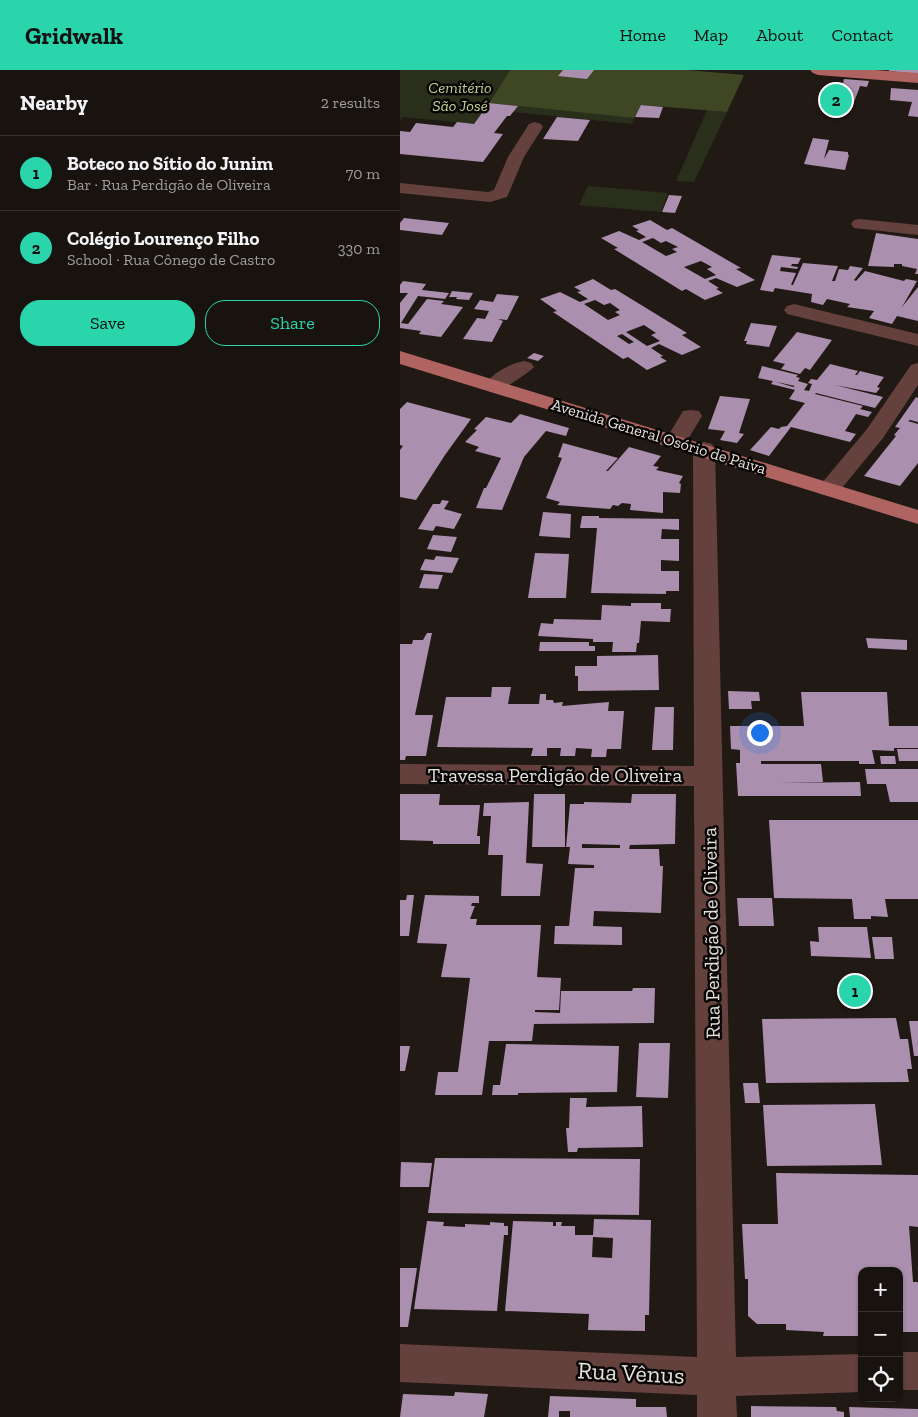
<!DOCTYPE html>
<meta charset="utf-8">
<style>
body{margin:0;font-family:"Zilla Slab",serif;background:#221c18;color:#f1f3f6}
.controls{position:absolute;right:15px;bottom:15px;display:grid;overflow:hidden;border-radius:10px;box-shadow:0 1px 4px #0004}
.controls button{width:45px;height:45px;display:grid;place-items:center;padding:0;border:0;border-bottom:1px solid #37322f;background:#19130f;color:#f1f3f6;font:25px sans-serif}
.you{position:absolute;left:359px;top:662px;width:18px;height:18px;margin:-12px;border:4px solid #fff;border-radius:50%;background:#1a73e8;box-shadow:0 0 0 8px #1a73e833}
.badge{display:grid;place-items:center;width:32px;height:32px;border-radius:50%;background:#2ad5ac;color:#111;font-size:16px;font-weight:700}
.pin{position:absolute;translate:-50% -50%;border:2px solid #fff;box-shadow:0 1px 5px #0006}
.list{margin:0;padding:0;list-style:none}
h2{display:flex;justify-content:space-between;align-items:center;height:65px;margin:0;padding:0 20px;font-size:21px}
h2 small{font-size:16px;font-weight:400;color:#9f9e9e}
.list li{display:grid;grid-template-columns:32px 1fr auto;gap:15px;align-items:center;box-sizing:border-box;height:75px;padding:0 20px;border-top:1px solid #37322f}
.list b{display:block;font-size:19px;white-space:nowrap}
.list p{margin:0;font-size:16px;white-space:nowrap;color:#9f9e9e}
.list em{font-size:16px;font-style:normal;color:#9f9e9e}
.actions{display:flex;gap:10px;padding:15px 20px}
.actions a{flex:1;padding:11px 0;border:1px solid #2ad5ac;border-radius:20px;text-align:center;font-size:18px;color:#2ad5ac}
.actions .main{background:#2ad5ac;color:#111}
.icon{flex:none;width:28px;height:28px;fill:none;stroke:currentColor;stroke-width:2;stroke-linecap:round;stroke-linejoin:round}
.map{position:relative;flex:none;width:518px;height:1347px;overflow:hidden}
header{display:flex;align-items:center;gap:30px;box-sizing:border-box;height:70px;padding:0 25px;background:#2ad5ac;color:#111}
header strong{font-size:24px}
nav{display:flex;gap:28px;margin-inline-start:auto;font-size:18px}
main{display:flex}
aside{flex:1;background:#19130f}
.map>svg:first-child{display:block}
.green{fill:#2a2f1c}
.forest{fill:#3e4624}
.building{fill:#ab8fae;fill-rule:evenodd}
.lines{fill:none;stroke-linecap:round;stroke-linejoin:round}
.minor{fill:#65413e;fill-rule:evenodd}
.major{fill:#af6461;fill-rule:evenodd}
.labels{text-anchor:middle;stroke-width:5;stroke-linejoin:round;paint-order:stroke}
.far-park-label{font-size:16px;font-style:italic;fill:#c1d294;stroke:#080604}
.far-street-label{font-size:16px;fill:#e6e1dd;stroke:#080604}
.street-label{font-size:20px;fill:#e6e1dd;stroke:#080604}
.near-street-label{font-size:24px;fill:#e6e1dd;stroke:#080604}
</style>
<header>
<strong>Gridwalk</strong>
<nav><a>Home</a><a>Map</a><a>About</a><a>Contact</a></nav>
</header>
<main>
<aside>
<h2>Nearby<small>2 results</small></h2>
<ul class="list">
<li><span class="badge">1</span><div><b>Boteco no Sítio do Junim</b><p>Bar · Rua Perdigão de Oliveira</p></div><em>70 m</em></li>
<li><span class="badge">2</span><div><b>Colégio Lourenço Filho</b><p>School · Rua Cônego de Castro</p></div><em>330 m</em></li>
</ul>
<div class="actions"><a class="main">Save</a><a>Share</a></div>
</aside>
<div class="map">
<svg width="518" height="1347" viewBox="0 0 518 1347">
<rect width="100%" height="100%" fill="#211914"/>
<!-- green -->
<path class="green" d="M0 0H110L74 54 3 47 0 51Z
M118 36 234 48 232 54 113 42Z
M307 40 327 42 294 112 276 111Z
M188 116 268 123 261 142 179 135Z"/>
<!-- forest -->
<path class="forest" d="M110 0H287L344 5 327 42 242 35 234 48 89 33Z"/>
<!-- building -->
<path class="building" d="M163 0H194L187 9 158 6Z
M489 0H518V4L489 1Z
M444 9 469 11 467 17 460 16 459 19 452 37 436 35 434 40 424 39 433 12 443 13Z
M491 18 518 20V47L508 46 512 32 490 30Z
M89 33 118 36 110 46H107L94 63 103 64 83 92 0 84V61L10 62 16 53 53 57 57 52 74 54Z
M241 35 263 37 259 48 235 47Z
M157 47 190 50 178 71 143 69Z
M413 68 429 70 424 89 429 80 448 82V85H449L445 100 404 94Z
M269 125 282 126 275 143 262 142Z
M4 148 49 153 42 165 0 160V153Z
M250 150 267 160 272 158 341 198 336 199 355 210 337 217 316 208 308 211 319 218 316 219 323 223 305 230 286 219 282 221 214 179 218 178 201 168 219 161 239 170 246 167 236 161 239 160 232 156ZM253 168 261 173 266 171 278 177 272 179 277 182 266 186 242 172ZM301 191 312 197 307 199 316 205 305 209 284 197Z
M476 163 518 169V204H515L517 199 502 196V194H494V197L468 196Z
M372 185 401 188 398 194H392L391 196 398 197 397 199 381 197 380 201 396 203 391 215H393L403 193 438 196 432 211H435L439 199 448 200 450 196 463 198 454 210 456 211 465 201 504 211 506 209 517 211 502 237 518 217V251L497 246 492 254 469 248 474 241 447 237 450 234 427 229 423 235 411 232 412 224 375 218 373 222 360 220Z
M193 209 211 220 215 219 287 263 282 265 301 277 282 285 259 274 251 278 263 286 260 287 267 291 247 300 228 287 223 289 153 242 157 241 140 229 160 222 180 232 188 229 177 222 181 221 174 217ZM195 230 204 235 210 233 220 240 215 242 220 245 208 250 184 234ZM244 255 256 263 251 265 260 271 247 276 226 262ZM222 264 234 272 229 274 217 266Z
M3 211 26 214 22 220 49 223 45 229 18 226 1 253 8 254 27 229 44 231 41 234 63 237 41 267 19 264 21 261 0 258V233L8 223H0V215Z
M52 221 73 223 69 230 56 229 57 227H49Z
M97 224 119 226 107 250 98 249 103 251 92 272 63 269 77 248 85 249 89 241 74 239 80 230 93 232Z
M351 253 377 256 369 277 346 274 347 271H344Z
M397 262 432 270 410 300 405 298 400 304 381 299 385 294 373 291Z
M134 283 144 286 138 291 127 288Z
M430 294 458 301 455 305H457L460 301 484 307 477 317 480 318 476 323 435 315 483 327 475 338 416 323 415 324 463 336 460 339 472 342 468 347 456 344 445 361 456 364 450 372 391 357 369 386 350 380 371 357 379 359 381 357 387 356 405 333 389 329 395 320 371 314 373 311 393 317 395 316 358 308 362 296 398 305 396 307 400 308 398 311 408 314 404 320 409 321 412 314 408 313 411 309 417 310Z
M320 326 350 329 339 363 344 364 337 373 320 370 325 361 308 359Z
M516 327 518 328V352L510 350 508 351 518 354V393L500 416 464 406 496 366 494 365 500 358 495 357Z
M7 332 71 349 45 385 16 430 0 427V380L3 376 0 375V339Z
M120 344 169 358 166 366 146 361 124 387 102 440 76 438 84 418H86L101 388 75 381 79 377 65 372 77 360 74 359 86 347 111 353Z
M163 373 218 388 206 401H208L229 377 261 386 253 396 259 397 256 400 283 406 279 413 281 414 280 423 263 422V443L230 440 231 434 222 433 218 436 213 435 210 439 157 435 160 432 146 428 162 388 158 387Z
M42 430 49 431 44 439 62 444 54 459 36 456 33 461 18 459 33 434H40Z
M143 442 171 444 170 468 139 466Z
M182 446H199V448L279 449V460L262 459 261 469H279V491L261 490V501H279V521H266V524L191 523 197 458H180Z
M33 465 57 467 51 482 27 479Z
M135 483 169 484 166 528H128Z
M36 486 59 488 52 503 20 500 25 489 34 490Z
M24 504 43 505 38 519 19 518Z
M231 533H261V539H271L270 552 241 551 239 573H237L236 582H212L213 572H193V569L138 566 141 553 153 554 154 549 201 550 202 535 231 536Z
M27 563H32L15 645H33L26 686H6L5 690H0V574H12L13 570H23Z
M466 568 507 570V580L468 578Z
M140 572H189V576H195V581H139Z
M258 585 259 620 178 621V606H175V596H197V586Z
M92 617H111L108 634H139L140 624H146V630H153L154 633 163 632 162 636 209 632 208 641H224L221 679H207L206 687H191L192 679 176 678 175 686H160L161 678H147V686H131L133 678 37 677 46 627H91Z
M328 621 359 622 360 631H351L352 639H329Z
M401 622H487L489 656H518V678H494V681L472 680 475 694H459V691H361V694H421L423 712 378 713 460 712 461 726H338L336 693H340V680L331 679 330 656H404Z
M255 637H274L273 680H252Z
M497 679H518V691H499Z
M480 686H495L496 694H481Z
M465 699H518V732H490L486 714H467Z
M0 724H40L39 735H80L77 766H80V774H33V771L0 770Z
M134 724H165V777H132Z
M232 724H276L275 774 230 775 229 779H259L260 796H263L261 843 194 841 193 856 222 857V875L154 874 155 856H169L175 798H194V795L168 794 170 777H166L170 734H184V732L231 733ZM182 774 220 775V778H182Z
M129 732 126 793 143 794 140 826H101L103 785H88L91 746H83L84 733Z
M369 750H518V829H485L488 847 471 846V849H454L452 829 374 828Z
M7 825H14L9 866H0V830H6Z
M25 825 79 826V833H72L71 836H75L70 849H77L76 855H141L137 907 161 908 159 940H135V942L160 943 161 921H232L233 918H255L254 953 134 954 132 971H89L82 1025H35L38 1002H58L70 908 41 907 47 874 17 873Z
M337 828H372L374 856H339Z
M418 857H467L471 888 411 886 410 871 419 872Z
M472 867H492L494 889H475Z
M496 948 500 969H508L512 999H507L509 1012 366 1013 362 949Z
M509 951H518V986H514Z
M239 973H270L268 1028 236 1027Z
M106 974 219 976 217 1022 118 1023V1025H92L93 1015H100Z
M0 976H10L5 1001H0Z
M343 1013H358L360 1033H345Z
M170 1028H187L186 1037 242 1036 243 1077 178 1078 177 1082H168L166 1058H169Z
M475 1034 482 1095 367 1096 363 1035Z
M35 1088 240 1089 239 1145 28 1143Z
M1 1092 32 1093 29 1117H0Z
M376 1103 518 1105V1157L509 1156 513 1212H518V1262H499V1201H462V1266H423L424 1262 386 1260V1254H357L348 1246V1209H345L342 1154H378Z
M194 1149 251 1150 249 1245H245V1261L188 1260 189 1244 105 1241 113 1151 153 1152V1156H156V1152H162L161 1156H175V1165H193ZM193 1167 213 1168 212 1188 192 1187Z
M27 1151 44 1152 43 1156 65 1157V1154L90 1155V1152L104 1153V1156H108V1165H104L97 1241 14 1239Z
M0 1198H17L8 1257H0Z
M55 1322 88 1324 84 1347H0L3 1324 54 1326Z
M150 1326 236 1329V1337H266L267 1347H170V1341H159V1347H148Z
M351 1336 436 1337 437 1341 444 1342V1347H351Z
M449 1337 518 1339V1347H450Z"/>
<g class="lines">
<!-- minor -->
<path class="minor" d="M135 52 141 54 143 57 124 87 107 127 90 132 0 123V113L88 122 94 120 108 87 129 54Z
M460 149 518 155V165L454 158 451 154 454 150Z
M394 234 518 264V276L387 244 384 240 387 236Z
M124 291 131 293 134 297C132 300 103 320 98 321 94 323 91 322 87 320L84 316C92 303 109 294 124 291Z
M518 293V315L483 368 437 424 429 426 421 424 418 419 421 414 467 359 511 295Z
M291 340 299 341 302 346 284 376 276 378 268 376 265 371 283 341Z
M304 372 312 374 315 379 336 1287 462 1284V1322L336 1326 337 1347H297V1325L0 1312V1274L297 1287 294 716 0 714V694L294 696 293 379 296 374Z
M499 1282H518V1320H499Z"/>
<!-- major -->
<path class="major" d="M410 0H475L518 3V13L418 5 413 3Z
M0 281 518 440V454L0 294Z"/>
</g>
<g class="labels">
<!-- far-park labels -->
<g class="far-park-label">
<text x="60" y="23">Cemitério<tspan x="60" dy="18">São José</tspan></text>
</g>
<!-- far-street labels -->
<g class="far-street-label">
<text transform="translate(259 366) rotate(17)" y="6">Avenida General Osório de Paiva</text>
</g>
<!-- street labels -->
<g class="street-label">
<text x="155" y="712">Travessa Perdigão de Oliveira</text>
<text transform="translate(311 863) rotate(-91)" y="7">Rua Perdigão de Oliveira</text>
</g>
<!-- near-street labels -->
<g class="near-street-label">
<text transform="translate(231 1303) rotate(3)" y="8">Rua Vênus</text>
</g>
</g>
</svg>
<div class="controls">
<button>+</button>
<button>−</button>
<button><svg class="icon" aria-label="locate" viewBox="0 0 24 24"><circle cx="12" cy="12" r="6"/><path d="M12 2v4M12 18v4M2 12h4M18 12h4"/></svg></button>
</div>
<div class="you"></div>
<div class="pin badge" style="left:455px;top:921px">1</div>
<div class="pin badge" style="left:436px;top:30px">2</div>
</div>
</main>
